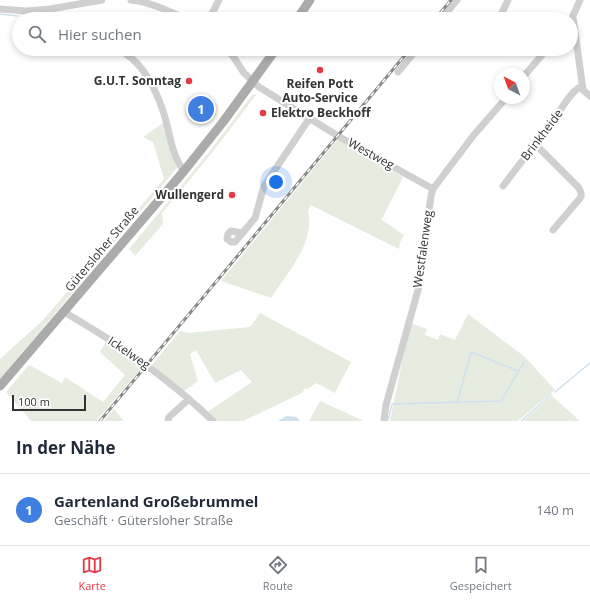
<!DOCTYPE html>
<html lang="de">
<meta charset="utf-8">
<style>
body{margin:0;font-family:"Open Sans",sans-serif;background:#f2f2f3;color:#1f2937}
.compass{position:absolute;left:494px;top:68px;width:36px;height:36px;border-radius:50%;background:#fff;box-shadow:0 2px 6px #0003;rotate:319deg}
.scale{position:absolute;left:12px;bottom:10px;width:74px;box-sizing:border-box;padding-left:4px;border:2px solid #333;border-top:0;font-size:11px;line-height:14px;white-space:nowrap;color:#333;-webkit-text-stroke:3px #fff;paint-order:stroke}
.you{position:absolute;left:276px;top:182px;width:14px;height:14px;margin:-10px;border:3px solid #fff;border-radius:50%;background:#1a73e8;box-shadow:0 0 0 6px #1a73e833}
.badge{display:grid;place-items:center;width:26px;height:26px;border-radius:50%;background:#e63946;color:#fff;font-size:13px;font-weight:700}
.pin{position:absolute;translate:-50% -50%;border:2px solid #fff;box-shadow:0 1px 4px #0006}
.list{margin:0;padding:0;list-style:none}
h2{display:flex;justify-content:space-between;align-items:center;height:52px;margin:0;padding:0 16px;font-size:17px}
h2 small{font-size:13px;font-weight:400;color:#747a83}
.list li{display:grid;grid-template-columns:26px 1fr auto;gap:12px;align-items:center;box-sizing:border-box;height:72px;padding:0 16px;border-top:1px solid #e0e1e3}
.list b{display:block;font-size:15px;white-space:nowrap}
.list p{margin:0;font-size:13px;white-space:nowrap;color:#747a83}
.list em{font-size:13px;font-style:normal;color:#747a83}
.icon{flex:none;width:22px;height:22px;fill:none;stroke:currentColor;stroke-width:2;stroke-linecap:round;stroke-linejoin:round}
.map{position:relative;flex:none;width:590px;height:421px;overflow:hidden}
.search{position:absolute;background:#fff;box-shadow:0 2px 6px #0003;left:12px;right:12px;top:12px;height:44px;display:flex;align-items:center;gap:10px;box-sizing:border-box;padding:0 14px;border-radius:22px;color:#747a83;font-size:15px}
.sheet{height:124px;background:#fff}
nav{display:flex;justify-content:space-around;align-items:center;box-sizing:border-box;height:56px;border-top:1px solid #e0e1e3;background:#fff;font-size:11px;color:#747a83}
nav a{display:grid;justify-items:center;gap:2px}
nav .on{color:#e63946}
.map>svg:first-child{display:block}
.green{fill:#e6ecdf}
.water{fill:#cfe2ee}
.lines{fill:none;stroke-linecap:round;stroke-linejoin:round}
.stream{stroke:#cfe2ee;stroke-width:1.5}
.minor{stroke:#d0d0d0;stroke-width:7}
.major{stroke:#ababab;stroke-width:9}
.rail-casing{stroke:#888;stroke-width:3}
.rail{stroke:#fff;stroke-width:1.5;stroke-dasharray:4.5;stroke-linecap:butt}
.poi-dot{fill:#e63946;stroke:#fff;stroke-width:1.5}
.labels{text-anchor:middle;stroke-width:4;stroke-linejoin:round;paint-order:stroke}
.poi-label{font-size:12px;font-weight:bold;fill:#333;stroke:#fff;text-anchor:end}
.street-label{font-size:12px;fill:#333;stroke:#fff}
</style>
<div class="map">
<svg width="590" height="421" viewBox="0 0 590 421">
<rect width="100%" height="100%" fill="#fff"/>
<!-- green -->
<path class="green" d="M47 16 49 19H23L19 17Z
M253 94 256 95 211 154 162 213 163 224 135 256 129 249 210 151Z
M163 123 171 153 177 168 0 379V359L43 320 164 179 153 142 143 137Z
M338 139 403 177 382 219 379 218 404 235 400 242 399 249 311 205 308 210C316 242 287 273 271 298L221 281Z
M260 313 351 362 335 393 316 383 308 389 305 388 302 393 243 421H216L207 412 252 382 241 370 215 383 196 350 190 354 198 381 183 392 151 366 180 331 189 333 250 327Z
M468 314 525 357 555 390 518 421H390L410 323 427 329 425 335 438 340 440 334 455 340Z
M107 340 144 365 96 421H31L6 392 29 365 62 383 65 377 103 402 125 375 100 352Z
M552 396 580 421H523Z
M320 401 364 421H309Z
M114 409 124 421H104Z"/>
<!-- water -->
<path class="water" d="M286 416 297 417 300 421H278Z"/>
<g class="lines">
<!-- stream -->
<path class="stream" d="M0 14 18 16
M555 392 590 363
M457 403 471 352 518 371
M388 421 392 404 501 401 524 362
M521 421 551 395"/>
<!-- minor -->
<path class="minor" d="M131 0C150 2 168 10 185 19
M0 9 26 11 50 9 102 0
M50 9 54 19
M573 17 583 90 590 96
M209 19 219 0
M441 19 457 0
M499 19 508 0
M571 20 580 0
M116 49C141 58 156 89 164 114 170 133 171 154 184 171
M226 49 233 56 244 73 259 87 338 136 433 189
M398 72 417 49
M524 76 547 49
M535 144 579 188 581 193V197L553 230
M503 186 557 115C563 106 572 90 582 86
M242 233 231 231 228 234 227 239 231 242H235L255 218 264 186 309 119
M64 312C118 343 168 378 213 421
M168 421 169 417 189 399
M384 421 386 405 418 290 431 196 433 189 473 136 506 98"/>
<!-- major -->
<path class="major" d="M297 19 310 0
M0 386 184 171 223 122 276 49"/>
<!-- rail casing -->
<g class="rail-casing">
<path id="rail" d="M435 19 451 0
M100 421 410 49"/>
</g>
<!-- rail -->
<use href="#rail" class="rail"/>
</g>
<!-- markers -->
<g class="poi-dot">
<circle cx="320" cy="70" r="4"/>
<circle cx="189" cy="81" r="4"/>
<circle cx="263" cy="113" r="4"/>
<circle cx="232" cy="195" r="4"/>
</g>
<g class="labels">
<!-- poi labels -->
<g class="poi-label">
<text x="181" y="85">G.U.T. Sonntag</text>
<text x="320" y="88" text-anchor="middle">Reifen Pott<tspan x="320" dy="14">Auto-Service</tspan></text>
<text x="271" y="117" text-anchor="start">Elektro Beckhoff</text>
<text x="224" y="199">Wullengerd</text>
</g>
<!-- street labels -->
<g class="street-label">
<text transform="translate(542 135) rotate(-53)" y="4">Brinkheide</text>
<text transform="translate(371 154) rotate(29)" y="4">Westweg</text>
<text transform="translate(102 249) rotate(-50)" y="4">Gütersloher Straße</text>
<text transform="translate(423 249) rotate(-82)" y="4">Westfalenweg</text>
<text transform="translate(129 353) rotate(34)" y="4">Ickelweg</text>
</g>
</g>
</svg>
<svg class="compass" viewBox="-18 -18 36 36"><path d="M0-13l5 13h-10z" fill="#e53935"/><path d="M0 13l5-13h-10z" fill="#747a83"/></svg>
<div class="scale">100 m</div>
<div class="you"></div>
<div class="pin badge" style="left:201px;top:109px;background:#3f7fe0">1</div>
<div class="search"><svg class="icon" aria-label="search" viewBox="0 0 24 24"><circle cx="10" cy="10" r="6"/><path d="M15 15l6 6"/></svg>Hier suchen</div>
</div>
<section class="sheet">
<h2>In der Nähe<small></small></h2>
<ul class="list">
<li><span class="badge" style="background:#3f7fe0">1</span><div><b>Gartenland Großebrummel</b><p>Geschäft · Gütersloher Straße</p></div><em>140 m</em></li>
</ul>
</section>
<nav>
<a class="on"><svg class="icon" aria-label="map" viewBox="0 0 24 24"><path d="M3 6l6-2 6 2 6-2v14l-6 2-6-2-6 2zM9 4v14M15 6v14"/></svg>Karte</a>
<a><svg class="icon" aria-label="directions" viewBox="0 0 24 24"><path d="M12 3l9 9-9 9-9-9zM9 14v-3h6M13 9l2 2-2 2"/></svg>Route</a>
<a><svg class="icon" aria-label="saved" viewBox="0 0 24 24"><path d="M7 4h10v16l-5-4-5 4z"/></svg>Gespeichert</a>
</nav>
